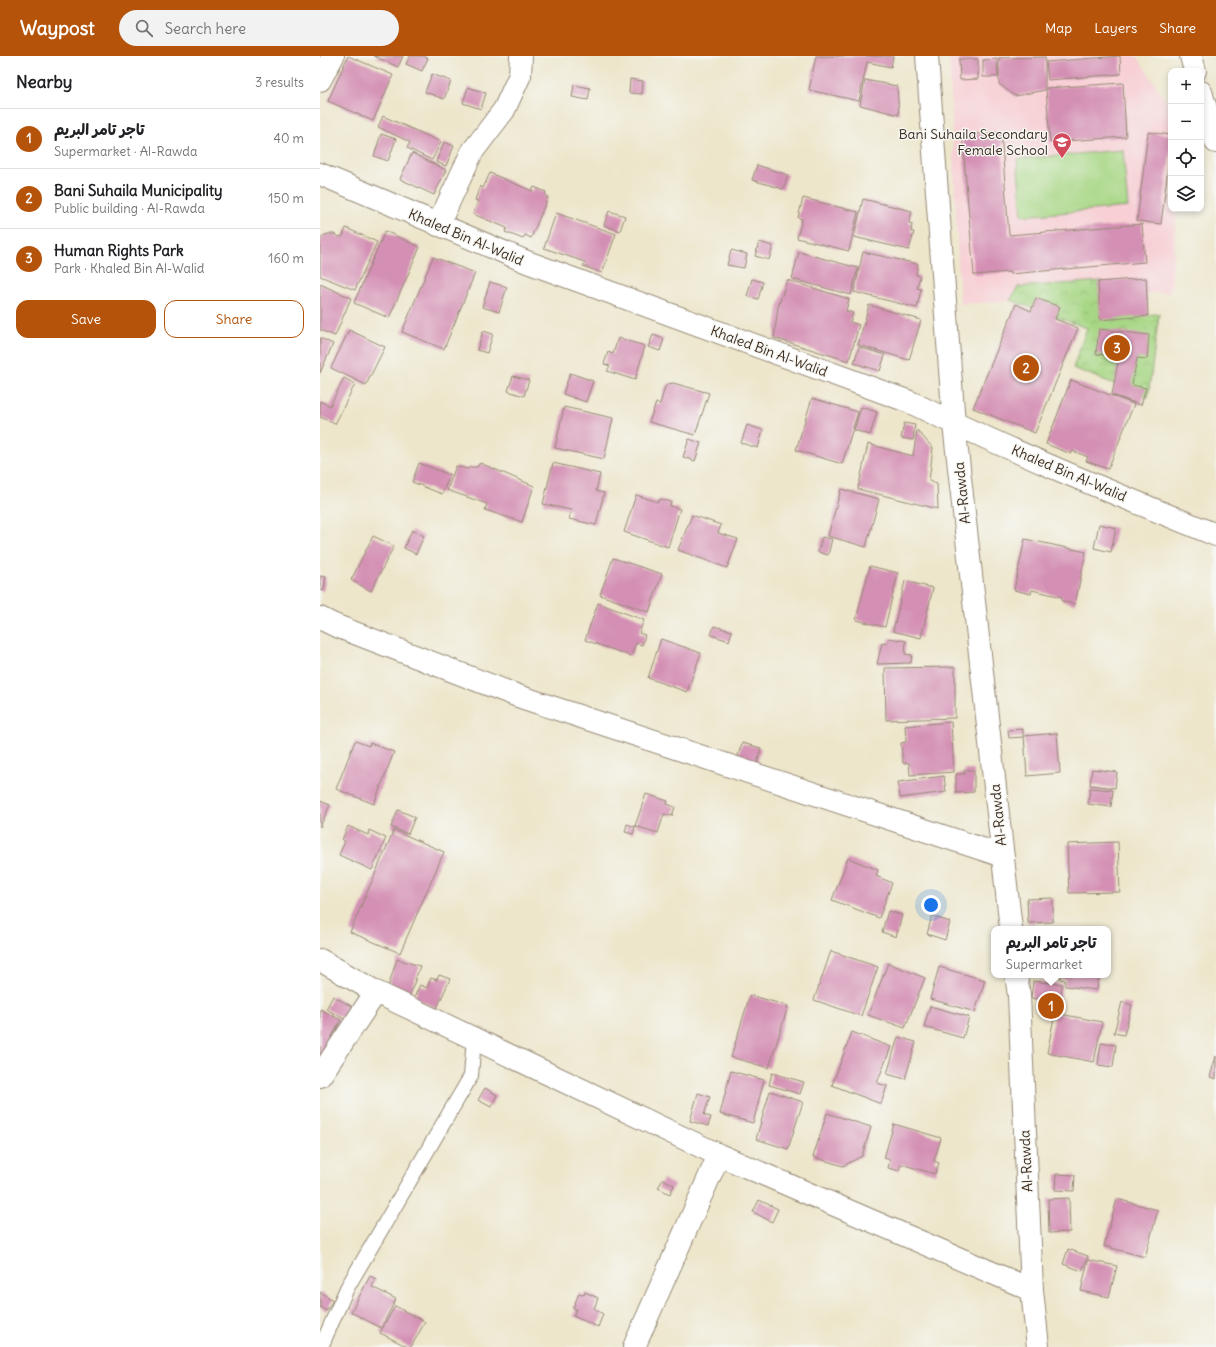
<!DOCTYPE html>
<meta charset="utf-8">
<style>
body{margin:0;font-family:Delius,"Playpen Sans Arabic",sans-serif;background:#f2f2f2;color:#202124}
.controls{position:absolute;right:12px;top:12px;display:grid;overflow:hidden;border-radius:8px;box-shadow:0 2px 6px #0003}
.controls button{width:36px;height:36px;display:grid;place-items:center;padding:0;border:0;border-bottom:1px solid #e0e0e0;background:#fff;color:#202124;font:20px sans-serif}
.you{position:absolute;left:611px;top:849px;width:14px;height:14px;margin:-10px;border:3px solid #fff;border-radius:50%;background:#1a73e8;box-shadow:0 0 0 6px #1a73e833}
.badge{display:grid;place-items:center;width:26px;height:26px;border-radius:50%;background:#b45309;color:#fff;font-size:13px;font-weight:700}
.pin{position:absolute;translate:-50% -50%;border:2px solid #fff;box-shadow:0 1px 4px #0006}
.popup{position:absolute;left:671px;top:870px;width:120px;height:52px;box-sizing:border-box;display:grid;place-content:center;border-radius:8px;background:#fff;filter:drop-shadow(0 1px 3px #0005);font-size:13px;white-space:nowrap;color:#757577}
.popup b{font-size:15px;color:#202124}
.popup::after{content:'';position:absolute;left:50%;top:100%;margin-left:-8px;border:8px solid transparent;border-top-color:#fff}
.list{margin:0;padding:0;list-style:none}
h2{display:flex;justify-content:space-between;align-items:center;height:52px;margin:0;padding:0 16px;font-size:17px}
h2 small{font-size:13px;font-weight:400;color:#757577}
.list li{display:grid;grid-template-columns:26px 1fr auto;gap:12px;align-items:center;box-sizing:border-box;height:60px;padding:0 16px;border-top:1px solid #e0e0e0}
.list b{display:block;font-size:15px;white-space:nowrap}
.list p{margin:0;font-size:13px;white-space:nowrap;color:#757577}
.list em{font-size:13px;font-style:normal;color:#757577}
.actions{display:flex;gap:8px;padding:12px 16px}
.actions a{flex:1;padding:9px 0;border:1px solid #b45309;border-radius:12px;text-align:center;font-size:14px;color:#b45309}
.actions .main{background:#b45309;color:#fff}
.icon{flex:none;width:22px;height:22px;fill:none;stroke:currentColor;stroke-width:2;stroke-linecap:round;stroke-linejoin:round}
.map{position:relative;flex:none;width:896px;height:1291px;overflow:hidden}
header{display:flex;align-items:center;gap:24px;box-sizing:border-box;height:56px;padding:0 20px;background:#b45309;color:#fff}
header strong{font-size:19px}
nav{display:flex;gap:22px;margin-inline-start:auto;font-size:14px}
.search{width:280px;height:36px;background:#f2f2f2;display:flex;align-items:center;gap:10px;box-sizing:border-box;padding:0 14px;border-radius:22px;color:#757577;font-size:15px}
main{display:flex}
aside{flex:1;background:#fff}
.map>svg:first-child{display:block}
.built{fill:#f7cfd4}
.park{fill:url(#park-crowns);stroke:#718052}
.pitch{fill:#a7d785;stroke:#718052}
.building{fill:#d490b4}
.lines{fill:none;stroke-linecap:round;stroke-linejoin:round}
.service-casing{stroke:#948874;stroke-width:16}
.minor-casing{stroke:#948874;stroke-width:24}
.tertiary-casing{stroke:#948874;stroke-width:24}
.service{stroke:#fff;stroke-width:14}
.minor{stroke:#fff;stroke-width:22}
.tertiary{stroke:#fff;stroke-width:22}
.labels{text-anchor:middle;stroke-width:3;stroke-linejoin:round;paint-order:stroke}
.poi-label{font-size:14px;fill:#3b2a1e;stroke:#f6f6f2;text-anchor:end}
.street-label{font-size:14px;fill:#3b2a1e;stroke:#f6f6f2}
</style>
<header>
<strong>Waypost</strong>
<div class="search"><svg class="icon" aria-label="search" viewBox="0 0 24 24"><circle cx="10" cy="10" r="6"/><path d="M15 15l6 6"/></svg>Search here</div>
<nav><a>Map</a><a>Layers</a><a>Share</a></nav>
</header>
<main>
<aside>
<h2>Nearby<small>3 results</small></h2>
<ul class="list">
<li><span class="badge">1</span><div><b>تاجر تامر البريم</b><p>Supermarket · Al-Rawda</p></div><em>40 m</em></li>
<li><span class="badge">2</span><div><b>Bani Suhaila Municipality</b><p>Public building · Al-Rawda</p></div><em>150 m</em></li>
<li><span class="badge">3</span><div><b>Human Rights Park</b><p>Park · Khaled Bin Al-Walid</p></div><em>160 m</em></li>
</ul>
<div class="actions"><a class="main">Save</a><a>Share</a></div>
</aside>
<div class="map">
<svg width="896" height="1291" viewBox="0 0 896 1291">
<defs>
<pattern id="park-crowns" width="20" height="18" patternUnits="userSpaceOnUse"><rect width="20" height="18" fill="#a7d785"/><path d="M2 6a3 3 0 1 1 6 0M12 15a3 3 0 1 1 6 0" fill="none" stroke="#91b972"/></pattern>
</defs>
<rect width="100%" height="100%" fill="#f6f6f2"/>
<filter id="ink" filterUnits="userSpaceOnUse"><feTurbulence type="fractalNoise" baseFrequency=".025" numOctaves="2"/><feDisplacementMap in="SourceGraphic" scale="8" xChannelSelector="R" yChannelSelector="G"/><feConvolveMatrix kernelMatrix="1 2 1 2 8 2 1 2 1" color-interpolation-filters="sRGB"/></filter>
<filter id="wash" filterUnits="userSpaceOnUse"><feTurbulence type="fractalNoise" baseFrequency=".012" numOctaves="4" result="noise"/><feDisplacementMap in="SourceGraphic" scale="16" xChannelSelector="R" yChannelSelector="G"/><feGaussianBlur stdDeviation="0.9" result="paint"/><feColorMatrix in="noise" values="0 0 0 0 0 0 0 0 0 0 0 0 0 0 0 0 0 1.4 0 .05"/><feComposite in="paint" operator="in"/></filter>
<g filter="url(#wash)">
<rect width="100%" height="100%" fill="#ede6cb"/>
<!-- built -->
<path class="built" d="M629 0H817L851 53V153H857L851 236 640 248Z"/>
<!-- park -->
<path class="park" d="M782 225 786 261 839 258 828 341 753 312 767 272 690 244 698 231Z"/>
<!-- pitch -->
<path class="pitch" d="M803 94 808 151 702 160 697 103Z"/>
<g id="blocks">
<!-- building -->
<path class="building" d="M28 0 73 19 53 65 8 45Z
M54 0H83L78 11Z
M90 0H103L108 2 102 15 86 8Z
M496 0H573L571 11 547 6 539 45 489 34Z
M800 0 801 18 728 24 726 6Z
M725 1V34L695 40 679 28V2Z
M639 3H658V23L640 24Z
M677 3 678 21H663V4Z
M112 18 131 25 124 43 105 36Z
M310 23 323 25 322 38 309 37Z
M545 24 577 30 579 59 540 49Z
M803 27 806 81 730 86 726 32Z
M254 29 270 32 268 44 252 41Z
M148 31 166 37 161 53 143 47Z
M63 60 121 86 112 104 87 92 90 86 58 71Z
M681 76 689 179 822 168 825 206 690 218V216L654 219 642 79Z
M828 76 851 79V88L841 168 817 165Z
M61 78 76 83 68 105 54 100Z
M124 86 134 90 126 110 116 106Z
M92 97 126 114 114 139 80 123Z
M437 109 468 119 463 133 432 124Z
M170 117 212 135 214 131 226 136 225 139 228 141 211 182 205 179 203 183 185 176 187 172 153 158 158 145 155 144 160 130 163 132Z
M483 142 538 156 529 195 477 182 482 163 478 162Z
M543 143 592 155 589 167 592 168 591 176H594L589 194 534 181Z
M289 155 305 160 300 175 284 169Z
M236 157 296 178 282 217 263 210 265 206 224 192Z
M26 172 57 186 35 234 0 220V184L3 180 8 178H14L19 181 23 180Z
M65 175 100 191 69 262 34 247Z
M439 186 453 190 449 204 435 200Z
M411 194 427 198 424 212 407 209Z
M479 196 538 212 531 239 472 223Z
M543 196 598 208 596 219 600 220 597 232 601 233 597 252 534 236Z
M113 201 155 217 124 293 82 276Z
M826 222 828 260 780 264 778 226Z
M432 223 443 226 438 243 427 240Z
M467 224 529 243 526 255 533 257 530 266 539 269 529 305 454 282 458 251Z
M170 226 187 231 179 256 162 251Z
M0 228 31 242 15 280 0 274Z
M716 242 740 251 735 263 758 272 715 377 653 352 696 248 711 255Z
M549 249 601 264 589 304 538 289Z
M779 273 829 279 827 303 817 302 812 329 826 332 821 349 792 339 799 300 776 298Z
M29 274 65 291 46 329 11 312Z
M163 275 173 278 167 297 157 294Z
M333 279 344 283 340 295 328 291Z
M0 282 13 288 0 317Z
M298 282 325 290 315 324 287 315 290 310 284 308 288 296 293 298Z
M539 291 565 299 560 315 534 307Z
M250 317 273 325 266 346 243 338Z
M193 320 209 324 204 340 188 335Z
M24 322 35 328 15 368 0 361V345L10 350Z
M751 324 814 348 788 413 766 405 768 401 753 395 751 398 726 388Z
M353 327 389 337 375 379 329 366 336 347 340 348 345 331 348 328Z
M492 342 538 356 522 408 476 394Z
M244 351 293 362 284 403 235 392Z
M541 351 557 356 550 379 534 374Z
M584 367 595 369 593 384 581 382Z
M427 369 443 374 438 392 421 387Z
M597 374 613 392 609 425 617 428 618 453 538 433 548 388 593 400Z
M369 383 381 387 375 405 363 401Z
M99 407 130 419 122 438 92 426Z
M160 407 214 430 202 466 165 454 167 448 127 434 136 410 148 413 150 411H157Z
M233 407 280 418 276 435 284 437 276 469 249 463 251 454 223 448Z
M521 433 559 443 546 491 508 480Z
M316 439 338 446 340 443 351 446 350 450 360 453 348 491 304 476Z
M372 459 401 469 398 477 418 483 407 512 358 494Z
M779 468 796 472 791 496 774 492Z
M92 474 104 480 96 498 84 492Z
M53 480 74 490 51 535 31 524Z
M502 481 512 483 508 499 498 496Z
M705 483 766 496 755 548 742 545V541L712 534 711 538 694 534Z
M293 502 342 518 329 556 280 539Z
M550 510 578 517 565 571 536 564Z
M0 520 6 521 3 535 0 534Z
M585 525 613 532 601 582 573 575Z
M278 547 324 564 319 577 325 579 322 589 316 587 311 600 265 584Z
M394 570 412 575 409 585 391 579Z
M569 582 586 585 585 598 592 599 591 607 557 608 562 587 567 588Z
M341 583 381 597 367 636 328 622Z
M635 611V662L566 664 565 612Z
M631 666 634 716 590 719 589 707H583L581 687 586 686 585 670Z
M703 673V681L689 682 688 674Z
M737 677 740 717 707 720 704 680Z
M35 685 49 690 50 687 74 696 54 748 16 733Z
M422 687 441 692 437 708 417 703Z
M772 713 797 716 795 732 770 729Z
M644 714H654V736L636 737V718H645Z
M624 720 626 736 580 742 578 726Z
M770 732 793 734 791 751 768 748Z
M326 738 348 745 347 748 355 751 352 760 344 758 338 777 315 770Z
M0 745 10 749 0 771Z
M78 754 95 761 88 778 71 771Z
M307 768 315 771 313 778 305 776Z
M28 770 48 779 49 774 66 782 52 814 19 799 25 785 22 784Z
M74 774 124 796 80 897 30 876Z
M798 786 800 836 749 837 747 788Z
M528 802 558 814 556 820 572 827 559 862 512 844Z
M733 842V866L708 867 707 843Z
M568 855 582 859 576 881 562 876Z
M612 860 630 866 625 884 607 878Z
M511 895 558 911 541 960 494 944Z
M77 903 100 910 90 939 68 931Z
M568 907 605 922 585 972 548 959Z
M619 911 665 924 655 956 610 943Z
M119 919 130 923 117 952 94 942 100 929 107 932 111 922 117 924Z
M741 919H779L777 934 745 930V924L740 923Z
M713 925 742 928 740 946 711 942Z
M430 939 468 950 449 1012 411 1001Z
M13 940 35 952 28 965 6 953Z
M802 946 812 949 804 979 794 977Z
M610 950 649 961 643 982 604 971Z
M0 953 21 964 1 1001 0 1000Z
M735 957 782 966 774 1006 727 997Z
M532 976 571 991 557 1027 567 1030 561 1048 512 1029Z
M578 981 596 986 585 1023 567 1018Z
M781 987 796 989 793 1011 778 1009Z
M896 1000V1023L890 1021Z
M411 1015 444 1024 433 1067 400 1058Z
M452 1017 484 1026 480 1038 449 1029Z
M165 1032 177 1039 171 1051 158 1044Z
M450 1035 483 1046 468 1093 436 1083Z
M378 1037 390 1041 384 1059 391 1061 388 1070 370 1065Z
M507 1057 551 1071 542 1100 523 1110 493 1101Z
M574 1068 621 1082 614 1105 619 1107 615 1118 581 1108 579 1115 568 1112 570 1104 564 1102Z
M736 1118 755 1119 754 1135 735 1134Z
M343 1123 354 1129 350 1138 338 1132Z
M749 1142 750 1176 729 1177 728 1143Z
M797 1143 838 1154 825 1201 784 1190Z
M439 1144 458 1153 452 1166 433 1156Z
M748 1193 768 1200 762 1215 743 1208Z
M768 1204 797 1210 789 1241 761 1235Z
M50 1220 56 1223 52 1231 76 1243 61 1272 31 1256Z
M0 1236 13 1244 6 1255 0 1251Z
M265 1236 278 1242 274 1253 283 1258 278 1271 253 1260 256 1253 253 1252 259 1237 264 1239Z
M75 1250 105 1266 91 1291H88L60 1277Z"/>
</g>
</g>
<g filter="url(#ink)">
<use href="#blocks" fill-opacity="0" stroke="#948874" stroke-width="1"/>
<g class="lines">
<!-- service casing -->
<g class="service-casing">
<path id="service" d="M1 1291 27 1232 151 1020 154 982"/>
</g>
<!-- minor casing -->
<g class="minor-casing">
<path id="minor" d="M607 0 634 368 691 873
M871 0 875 15
M0 24 13 0
M881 36 896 86
M118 169 152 96 184 54 200 19 201 0
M0 562 14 569 198 640 683 800
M0 904 56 936 399 1099 712 1234
M696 919 699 939 712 1234 718 1291
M0 1020 56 936
M314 1291 399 1099"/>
</g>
<!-- tertiary casing -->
<g class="tertiary-casing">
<path id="tertiary" d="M0 118 207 206 590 346C690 395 793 437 896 479"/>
</g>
<!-- service -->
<use href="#service" class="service"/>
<!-- minor -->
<use href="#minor" class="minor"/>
<!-- tertiary -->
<use href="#tertiary" class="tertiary"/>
</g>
</g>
<!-- icons -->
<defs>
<g id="school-pin" transform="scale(1)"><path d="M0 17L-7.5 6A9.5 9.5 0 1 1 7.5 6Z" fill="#d1495b" stroke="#f6f6f2"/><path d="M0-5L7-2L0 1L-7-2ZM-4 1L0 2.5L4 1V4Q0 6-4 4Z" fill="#fff"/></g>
</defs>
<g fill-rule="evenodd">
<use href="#school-pin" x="742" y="86"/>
</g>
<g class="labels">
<!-- poi labels -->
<g class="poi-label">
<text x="728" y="83">Bani Suhaila Secondary<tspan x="728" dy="16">Female School</tspan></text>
</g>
<!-- street labels -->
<g class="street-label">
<text transform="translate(146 181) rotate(23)" y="5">Khaled Bin Al-Walid</text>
<text transform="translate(449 295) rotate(20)" y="5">Khaled Bin Al-Walid</text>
<text transform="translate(749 417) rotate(23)" y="5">Khaled Bin Al-Walid</text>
<text transform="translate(642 437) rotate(-96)" y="5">Al-Rawda</text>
<text transform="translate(678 759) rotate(-96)" y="5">Al-Rawda</text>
<text transform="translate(706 1105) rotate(-93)" y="5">Al-Rawda</text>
</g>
</g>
</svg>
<div class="controls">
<button>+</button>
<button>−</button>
<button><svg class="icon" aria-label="locate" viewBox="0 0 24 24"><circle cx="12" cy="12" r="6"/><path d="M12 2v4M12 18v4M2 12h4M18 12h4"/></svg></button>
<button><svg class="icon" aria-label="layers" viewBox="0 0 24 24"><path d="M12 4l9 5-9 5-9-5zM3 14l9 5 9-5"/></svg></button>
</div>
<div class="you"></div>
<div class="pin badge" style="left:731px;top:950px">1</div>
<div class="popup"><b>تاجر تامر البريم</b>Supermarket</div>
<div class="pin badge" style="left:706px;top:312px">2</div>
<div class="pin badge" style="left:797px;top:292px">3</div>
</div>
</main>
